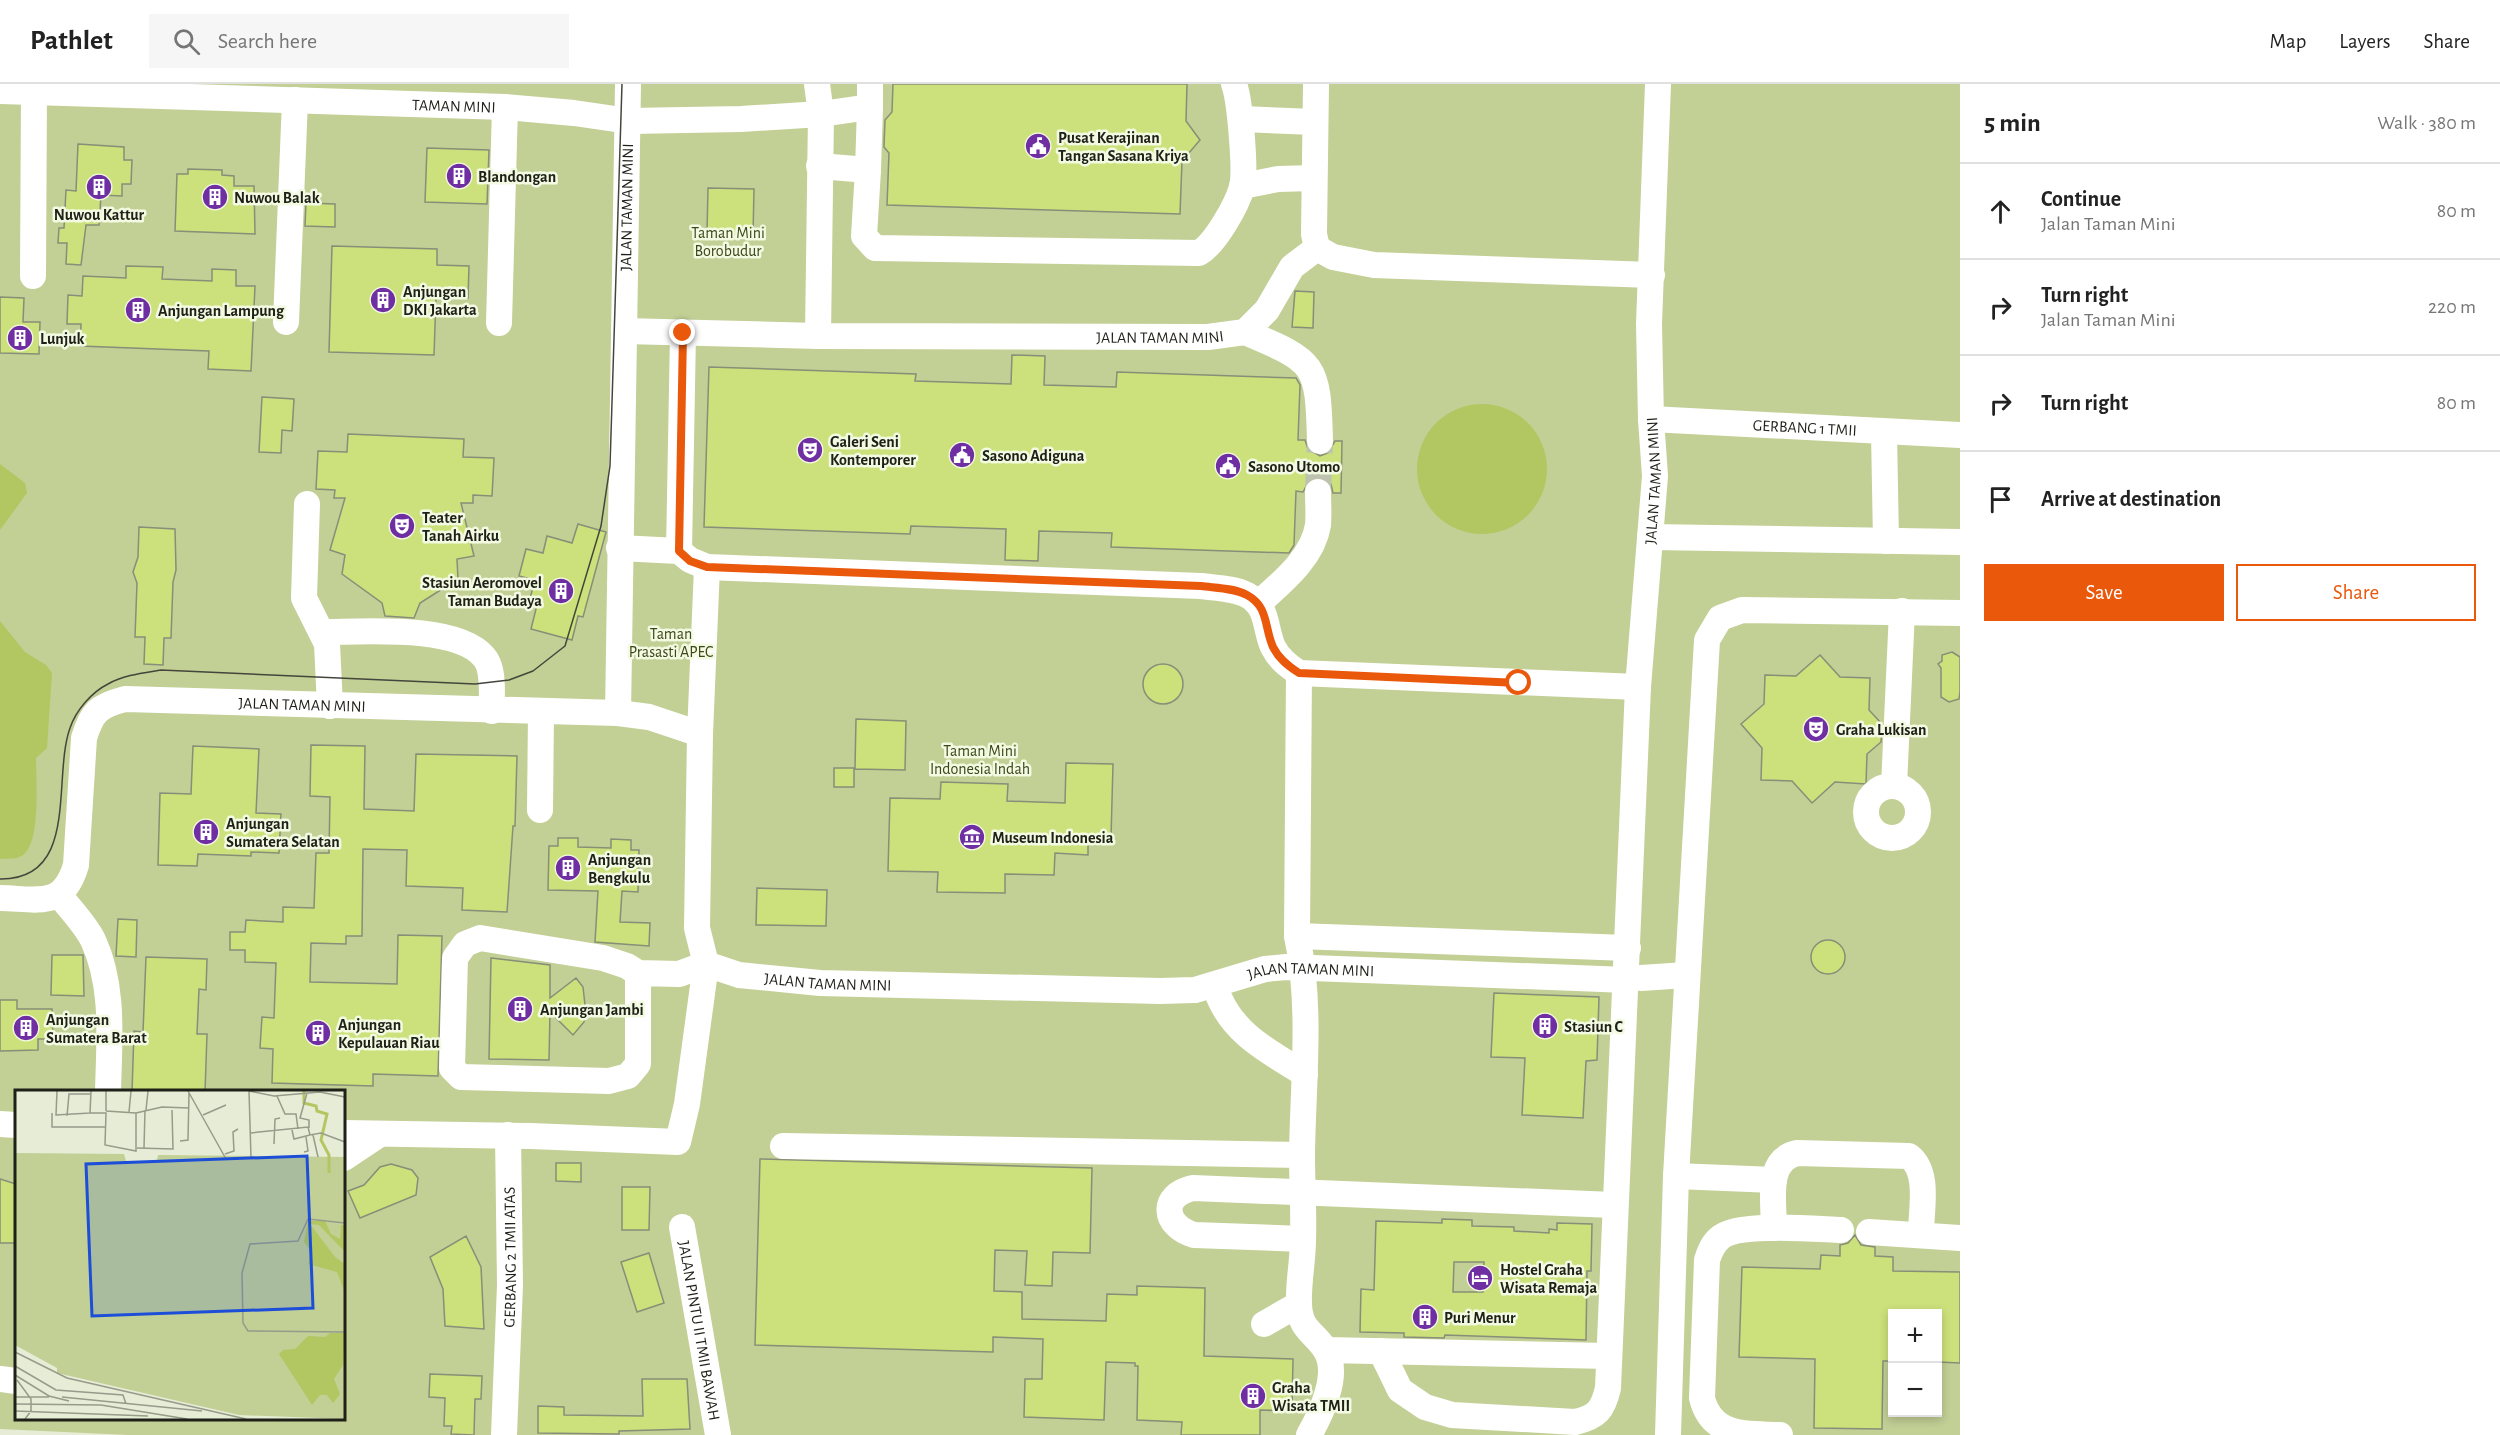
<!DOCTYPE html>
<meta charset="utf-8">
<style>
body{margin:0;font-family:"Alegreya Sans",sans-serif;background:#f6f6f6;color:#222}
.controls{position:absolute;right:18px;bottom:18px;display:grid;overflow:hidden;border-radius:0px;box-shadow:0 3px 9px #0003}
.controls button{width:54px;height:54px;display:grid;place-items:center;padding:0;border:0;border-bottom:2px solid #e0e0e0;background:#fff;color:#222;font:30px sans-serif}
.stop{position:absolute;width:18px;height:18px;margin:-14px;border:4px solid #ea580c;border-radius:50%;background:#fff}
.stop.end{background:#ea580c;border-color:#fff;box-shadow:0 2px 6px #0008}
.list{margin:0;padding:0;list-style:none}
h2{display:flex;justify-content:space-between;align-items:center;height:78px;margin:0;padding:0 24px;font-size:26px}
h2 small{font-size:20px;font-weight:400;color:#767676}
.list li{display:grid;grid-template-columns:39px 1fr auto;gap:18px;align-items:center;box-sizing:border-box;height:96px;padding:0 24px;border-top:2px solid #e0e0e0}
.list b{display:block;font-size:22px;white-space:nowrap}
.list p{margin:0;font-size:20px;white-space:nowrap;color:#767676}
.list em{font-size:20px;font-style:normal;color:#767676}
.actions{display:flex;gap:12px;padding:18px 24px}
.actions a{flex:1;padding:14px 0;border:2px solid #ea580c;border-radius:0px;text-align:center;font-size:21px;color:#ea580c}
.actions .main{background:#ea580c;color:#fff}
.icon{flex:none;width:33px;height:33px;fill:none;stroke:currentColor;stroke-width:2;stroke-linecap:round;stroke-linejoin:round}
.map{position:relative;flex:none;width:1960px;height:1351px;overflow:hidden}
header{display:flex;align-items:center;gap:36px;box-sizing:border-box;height:84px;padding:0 30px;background:#fff;border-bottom:2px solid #e0e0e0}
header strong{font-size:28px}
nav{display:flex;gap:33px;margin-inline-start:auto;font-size:21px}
.search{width:420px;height:54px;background:#f6f6f6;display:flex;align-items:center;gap:15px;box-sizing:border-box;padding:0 21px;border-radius:0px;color:#767676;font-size:22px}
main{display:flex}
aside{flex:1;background:#fff}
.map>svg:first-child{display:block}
.green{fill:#c2cf95;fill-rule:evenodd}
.water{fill:#b2c761}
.building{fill:#cce17b;stroke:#888e78;stroke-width:1.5;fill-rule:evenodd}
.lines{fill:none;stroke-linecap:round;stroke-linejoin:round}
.minor-tunnel{stroke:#bec3af;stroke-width:26;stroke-dasharray:26 13;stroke-linecap:butt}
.minor{stroke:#fff;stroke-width:26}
.tram{stroke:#44463c;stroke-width:1.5}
.route{stroke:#ea580c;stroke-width:8}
.labels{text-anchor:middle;stroke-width:5;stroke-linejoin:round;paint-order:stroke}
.street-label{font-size:16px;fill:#1f2119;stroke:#f3fae2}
.poi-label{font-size:16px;font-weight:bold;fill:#1f2119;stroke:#f3fae2;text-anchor:start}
.park-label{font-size:16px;fill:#3d451b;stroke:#f3fae2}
.inset-river{fill:none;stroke:#b2c761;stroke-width:3}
.inset-road{fill:none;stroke:#969b8a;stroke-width:1.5}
.view{fill:#1d4ed8;fill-opacity:0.15;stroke:#1d4ed8;stroke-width:3}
.inset-edge{fill:none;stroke:#1f2119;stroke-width:3}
</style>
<header>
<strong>Pathlet</strong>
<div class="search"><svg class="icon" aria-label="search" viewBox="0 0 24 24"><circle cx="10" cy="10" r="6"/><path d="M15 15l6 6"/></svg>Search here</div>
<nav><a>Map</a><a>Layers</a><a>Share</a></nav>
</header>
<main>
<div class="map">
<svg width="1960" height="1351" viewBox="0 0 1960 1351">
<rect width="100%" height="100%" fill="#e6ecd5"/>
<!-- green -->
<path class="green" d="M0 0H1960V1351H129L0 1345ZM16 1008H344V1334H16ZM1892 1230H1938V1328H1892Z"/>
<!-- water -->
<path class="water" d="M1417 385a65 65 0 1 1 130 0a65 65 0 1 1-130 0Z
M0 380 25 399 27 409 0 446Z
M0 537 25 568 46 581 52 589 47 664 36 674C36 695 41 758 23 771 16 776 8 774 0 775Z"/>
<!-- building -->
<path class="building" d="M893 0H1187L1186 37 1200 56 1182 77 1180 130 887 121 889 69 884 63 885 36 892 28Z
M78 60 124 63V76H132L131 100H122V112L101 111 99 141H86L81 181 66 180 67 159H58L59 144H64L66 106 76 107Z
M427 64 489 66 487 120 425 118Z
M188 85 222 86V91L234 92V102H254L255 150 175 147 177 90H188Z
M708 104 754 105 753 151 707 149Z
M306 119 335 120V143L305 142Z
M332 162 437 165V181L469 182 468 214 436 213 434 271 329 268Z
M126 182 163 183 162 195 212 197V185L236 186V202H255L251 287 208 285 209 267 80 262 81 240H67L68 211 82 212 83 192 126 194Z
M1295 207 1314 208 1313 244 1292 243Z
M0 213 24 214 23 238H40L39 270 0 269Z
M1012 271 1045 272 1044 301 1116 303 1117 288 1296 294 1300 301 1298 356H1305L1308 365 1320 372 1328 369 1335 357H1342L1341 409H1333L1331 400 1318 393 1310 395 1303 408 1296 407 1294 461 1289 469 1111 463 1112 449 1039 447 1038 477 1005 476 1006 445 911 442 910 450 704 443 709 283 916 290 915 297 1011 300Z
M262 313 294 315 292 347 282 346 281 369 259 368Z
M348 350 464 355 463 373 494 374 492 412 473 411V419H461L474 472 457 475 458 495 420 519 414 534 385 532 382 519 342 490 345 471 330 466 345 414H334L335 406 316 405 318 367 347 368Z
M578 440 606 448 583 533 578 532 572 556 531 545 537 521 529 518 535 496 519 492 526 465 543 469 547 452 572 459Z
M139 443 175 445 176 486 173 498 171 554H164L163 581 144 580 145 553H135L137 499 133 488 138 473Z
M1952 568 1960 573V607L1959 615 1949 618 1941 613V584L1938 580 1942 577V571Z
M1820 571 1840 593 1870 594 1869 626 1882 640 1881 658 1867 670 1866 700 1835 698 1812 719 1792 697 1761 696 1762 664 1741 640 1764 620 1765 591 1796 592Z
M1143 600a20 20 0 1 1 40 0a20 20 0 1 1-40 0Z
M856 635 906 637 905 686 855 685Z
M311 661 365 662 364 725 414 727 416 670 517 672 515 742H513L507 828 462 826 463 804 406 802 407 766 363 765 362 852H346V860L311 859 310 898 397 900 398 851 442 852 438 992 373 990V1002L272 999 273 965 260 964 262 933 274 934 276 879 245 878V866H230V848H245L246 836 283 838V823L314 824 316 769H329L330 713 310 712Z
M193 662 259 665 256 729 281 730 279 769 251 768V772L198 770 197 782 158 781 160 709 191 710Z
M1066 679 1113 680 1111 753H1088V771L1055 769 1054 791 1005 790V809L937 808 938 788 888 787 890 714 940 715 941 698 1008 700 1007 717 1065 719Z
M834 684H854V703H834Z
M558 754H578V763L611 764V755L631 756V766H639L638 808 622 807 620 838 650 839 649 862 595 858 598 807 548 806 549 762H558Z
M757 804 827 806 826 842 756 841Z
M118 835 137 836 136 873 116 872Z
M1811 873a17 17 0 1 1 34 0a17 17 0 1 1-34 0Z
M52 871H83L84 912 51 911Z
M146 873 207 875 206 906 199 905 197 950H207L205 1008H132L134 947 143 948Z
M491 874 550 881V914L576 894 583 903 586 930 584 938 573 951 550 928 549 976 489 975Z
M1494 909 1599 913 1597 976 1586 977 1583 1034 1522 1031 1525 974 1491 973Z
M0 916H17V925H52L53 955H38V966L0 967Z
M760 1075 1092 1084 1090 1169 1053 1168 1052 1202 1025 1201 1027 1167 995 1166 994 1207 1022 1208V1235L1106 1237 1107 1210 1137 1211V1202L1205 1204 1204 1272 1293 1275 1292 1327 1260 1326V1351H1181L1182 1338 1137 1336 1138 1282H1135V1279L1106 1278 1104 1336 1024 1333 1025 1295H1042L1043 1255 993 1253V1268L755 1261Z
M556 1079H581V1098L556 1097Z
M391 1080 412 1086 418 1094 416 1111 360 1134 348 1107 364 1101 380 1083Z
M0 1095 16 1100V1159H0Z
M622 1103H650L649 1146H622Z
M1442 1135 1472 1136V1142L1514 1143V1147L1549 1149V1145L1557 1146V1139L1592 1140 1591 1187H1587L1586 1256 1445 1251 1444 1254 1404 1253V1249L1360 1248 1361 1205 1374 1206 1376 1137 1442 1139ZM1454 1178H1484L1483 1208H1453Z
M1855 1151 1861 1161 1875 1163V1172L1893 1173V1187L1960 1188V1279L1938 1278V1230H1893L1890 1277H1883L1882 1345 1814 1344 1815 1275 1739 1273 1742 1183 1820 1185 1821 1171 1840 1172V1161L1848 1159Z
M466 1152 481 1183 484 1245 445 1242 443 1205 430 1173Z
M649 1169 664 1219 637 1228 621 1178Z
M430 1290 482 1292 481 1315H475L474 1351 451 1350 452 1342H444L445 1314 429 1313Z
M642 1295H687L690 1345 619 1347V1350L538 1349V1322L564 1323V1331L643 1332Z"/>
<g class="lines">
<!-- minor-tunnel -->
<path class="minor-tunnel" d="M1318 408 1320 357"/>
<!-- minor -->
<g class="minor">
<path d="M817 0 821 30 818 252"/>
<path d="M1316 0 1314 150 1317 164"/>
<path id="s1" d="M0 7 505 23 574 29 629 37 741 35 821 30 870 23V0"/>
<path d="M1241 35 1315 38"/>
<path d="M819 82 868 86 864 152 875 164 1199 169C1215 160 1237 121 1242 103 1246 87 1240 16 1234 0"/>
<path d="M868 86 870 23"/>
<path d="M1242 102 1278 95 1314 94"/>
<path d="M1317 164 1333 173 1374 181 1652 191"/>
<path d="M33 192 34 9"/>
<path d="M286 238 295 16"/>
<path d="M499 239 505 23"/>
<path id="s2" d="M624 247 818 252 1208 253 1245 248 1267 226 1292 183 1317 164"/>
<path d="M1245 248C1316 278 1318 279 1320 357"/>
<path id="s3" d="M1651 335 1960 351"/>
<path d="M1884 348 1886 457"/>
<path d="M307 420 304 514 327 560 330 622"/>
<path d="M1650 453 1960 458"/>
<path d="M619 464 679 467 690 476 707 483 1201 502C1216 504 1234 504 1247 511 1269 523 1264 543 1273 563 1279 575 1288 582 1299 589L1638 603"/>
<path d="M679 467 683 249"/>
<path d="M1259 519C1281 499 1313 474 1318 441 1319 431 1318 419 1318 408"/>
<path d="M322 548C363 548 457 540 484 573 495 585 491 612 492 627"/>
<path d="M1299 589 1297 852C1312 923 1303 998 1302 1070 1302 1099 1304 1128 1303 1156 1303 1177 1298 1199 1299 1220 1300 1246 1313 1247 1325 1265 1341 1289 1321 1330 1309 1351"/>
<path id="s4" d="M618 629 628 0"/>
<path d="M700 650 707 483"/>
<path d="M1894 702 1902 527"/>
<circle cx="1892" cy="728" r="26"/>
<path d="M540 726 541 629"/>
<path d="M60 812C71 826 85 840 93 856 115 903 109 958 108 1008"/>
<path id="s5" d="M0 814C39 815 63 825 76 781L84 654C92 628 98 622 125 615L618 629 649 633 700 650 697 844 706 880 687 1020 678 1058 531 1052 344 1049"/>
<path d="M1297 852 1628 864"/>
<path id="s6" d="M706 880 739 891 820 899 1160 907 1195 906 1265 885 1286 883 1627 896"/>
<path d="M638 889V980L628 992 609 997 461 993 452 984 455 874 465 860 480 854 603 874 627 882 638 889 679 890 706 880"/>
<path d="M1641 894 1686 891"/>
<path d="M1215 902C1228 947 1267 967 1305 990"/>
<path d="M0 1040 16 1041"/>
<path d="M783 1062 1302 1071"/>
<path d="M344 1074 380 1050"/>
<path d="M1676 1092 1774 1096"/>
<path id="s7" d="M682 1143 718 1351"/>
<path d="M1774 1144C1774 1118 1765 1076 1797 1069L1909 1072C1930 1088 1921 1125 1921 1150"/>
<path d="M1869 1148 1960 1154"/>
<path d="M1303 1155 1194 1151C1163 1142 1160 1111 1193 1104L1614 1121"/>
<path d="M1264 1240 1299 1220"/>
<path d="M1326 1266 1609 1272"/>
<path id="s8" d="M1381 1267 1400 1306 1425 1323 1452 1331 1575 1338C1597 1333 1603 1326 1608 1304L1638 603 1655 392 1651 335 1649 240 1658 0"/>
<path d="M0 1295 16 1297"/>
<path id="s9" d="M504 1351 510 1201 508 1051"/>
<path d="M1668 1351 1676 1092 1707 556 1720 534 1742 526 1960 529"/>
<path d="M1780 1351C1742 1350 1711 1351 1702 1314L1707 1176C1710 1167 1713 1159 1721 1153 1740 1138 1815 1145 1841 1146"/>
</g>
<!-- tram -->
<path class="tram" d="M0 795C80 796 52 694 70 644 76 626 92 608 108 600 124 591 143 589 161 586L475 600 509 596 533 587 565 562 601 442 610 382 622 0"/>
</g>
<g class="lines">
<!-- route -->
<path class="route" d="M683 249 679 467 690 477 707 483 1201 502C1216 504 1234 504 1247 511 1269 523 1264 543 1273 563 1279 575 1288 582 1299 589L1519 599"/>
</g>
<!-- icons -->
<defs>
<g id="civic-disc" transform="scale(1.35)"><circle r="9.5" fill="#702ea3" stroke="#f3fae2"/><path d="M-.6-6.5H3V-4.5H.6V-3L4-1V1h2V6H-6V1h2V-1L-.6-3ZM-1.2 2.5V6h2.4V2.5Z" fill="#fff"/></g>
<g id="building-disc" transform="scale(1.35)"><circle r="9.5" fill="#702ea3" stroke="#f3fae2"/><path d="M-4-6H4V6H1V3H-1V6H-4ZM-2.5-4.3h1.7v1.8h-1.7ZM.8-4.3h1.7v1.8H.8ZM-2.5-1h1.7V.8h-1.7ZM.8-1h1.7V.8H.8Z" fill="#fff"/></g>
<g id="theatre-disc" transform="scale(1.35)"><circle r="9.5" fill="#702ea3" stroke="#f3fae2"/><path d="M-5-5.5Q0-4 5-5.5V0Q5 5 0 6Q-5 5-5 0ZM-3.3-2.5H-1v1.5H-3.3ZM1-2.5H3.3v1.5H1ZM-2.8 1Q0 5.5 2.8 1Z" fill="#fff"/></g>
<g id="museum-disc" transform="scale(1.35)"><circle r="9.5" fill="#702ea3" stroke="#f3fae2"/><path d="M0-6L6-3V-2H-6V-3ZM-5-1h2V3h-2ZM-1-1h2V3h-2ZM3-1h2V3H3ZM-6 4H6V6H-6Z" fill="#fff"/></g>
<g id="hotel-disc" transform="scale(1.35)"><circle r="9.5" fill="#702ea3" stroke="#f3fae2"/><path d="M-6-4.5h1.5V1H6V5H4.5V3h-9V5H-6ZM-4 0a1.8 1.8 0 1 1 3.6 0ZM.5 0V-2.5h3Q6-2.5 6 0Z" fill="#fff"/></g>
</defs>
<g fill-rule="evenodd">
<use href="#civic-disc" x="1038" y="62"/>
<use href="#building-disc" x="459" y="92"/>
<use href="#building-disc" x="99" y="103"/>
<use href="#building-disc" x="215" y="113"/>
<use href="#building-disc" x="383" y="216"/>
<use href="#building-disc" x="138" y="226"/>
<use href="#building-disc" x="20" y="254"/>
<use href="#theatre-disc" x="810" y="366"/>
<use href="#civic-disc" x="962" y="371"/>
<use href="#civic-disc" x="1228" y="382"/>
<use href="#theatre-disc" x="402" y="442"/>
<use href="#building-disc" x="561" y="507"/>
<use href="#theatre-disc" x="1816" y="645"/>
<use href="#building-disc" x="206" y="748"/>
<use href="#museum-disc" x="972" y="753"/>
<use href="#building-disc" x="568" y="784"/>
<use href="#building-disc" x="520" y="925"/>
<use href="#building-disc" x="1545" y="942"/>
<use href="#building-disc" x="26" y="944"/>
<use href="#building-disc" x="318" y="949"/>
<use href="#hotel-disc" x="1480" y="1194"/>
<use href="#building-disc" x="1425" y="1233"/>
<use href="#building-disc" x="1253" y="1312"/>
</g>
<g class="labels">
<!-- street labels -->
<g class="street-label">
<text dy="6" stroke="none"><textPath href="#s1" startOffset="454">TAMAN MINI</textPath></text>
<text dy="6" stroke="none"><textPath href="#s4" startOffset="506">JALAN TAMAN MINI</textPath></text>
<text dy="6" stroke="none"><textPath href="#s2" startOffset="536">JALAN TAMAN MINI</textPath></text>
<text dy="6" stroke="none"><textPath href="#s3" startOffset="154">GERBANG 1 TMII</textPath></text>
<text dy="6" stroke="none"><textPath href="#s8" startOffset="1185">JALAN TAMAN MINI</textPath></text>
<text dy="6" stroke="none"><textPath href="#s5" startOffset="459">JALAN TAMAN MINI</textPath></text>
<text dy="6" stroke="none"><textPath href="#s6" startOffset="610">JALAN TAMAN MINI</textPath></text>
<text dy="6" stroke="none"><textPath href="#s6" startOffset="124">JALAN TAMAN MINI</textPath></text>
<text dy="6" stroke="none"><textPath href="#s9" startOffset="178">GERBANG 2 TMII ATAS</textPath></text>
<text dy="6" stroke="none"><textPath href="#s7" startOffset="105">JALAN PINTU II TMII BAWAH</textPath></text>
</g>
<!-- poi labels -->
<g class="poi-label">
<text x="1058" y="59">Pusat Kerajinan<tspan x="1058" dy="18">Tangan Sasana Kriya</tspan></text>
<text x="478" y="98">Blandongan</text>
<text x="234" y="119">Nuwou Balak</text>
<text x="99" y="136" text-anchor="middle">Nuwou Kattur</text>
<text x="403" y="213">Anjungan<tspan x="403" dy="18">DKI Jakarta</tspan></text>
<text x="158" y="232">Anjungan Lampung</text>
<text x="40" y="260">Lunjuk</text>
<text x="830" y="363">Galeri Seni<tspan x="830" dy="18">Kontemporer</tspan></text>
<text x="982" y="377">Sasono Adiguna</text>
<text x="1248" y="388">Sasono Utomo</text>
<text x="422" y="439">Teater<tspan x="422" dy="18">Tanah Airku</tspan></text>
<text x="542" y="504" text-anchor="end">Stasiun Aeromovel<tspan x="542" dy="18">Taman Budaya</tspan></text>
<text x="1836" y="651">Graha Lukisan</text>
<text x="226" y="745">Anjungan<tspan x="226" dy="18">Sumatera Selatan</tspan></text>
<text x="992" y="759">Museum Indonesia</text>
<text x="588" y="781">Anjungan<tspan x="588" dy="18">Bengkulu</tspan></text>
<text x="540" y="931">Anjungan Jambi</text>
<text x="46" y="941">Anjungan<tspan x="46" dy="18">Sumatera Barat</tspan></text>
<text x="338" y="946">Anjungan<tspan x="338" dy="18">Kepulauan Riau</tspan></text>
<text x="1564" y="948">Stasiun C</text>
<text x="1500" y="1191">Hostel Graha<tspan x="1500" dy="18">Wisata Remaja</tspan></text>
<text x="1444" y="1239">Puri Menur</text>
<text x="1272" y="1309">Graha<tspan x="1272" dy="18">Wisata TMII</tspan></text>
</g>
<!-- park labels -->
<g class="park-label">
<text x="728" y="154">Taman Mini<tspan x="728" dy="18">Borobudur</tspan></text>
<text x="671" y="555">Taman<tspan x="671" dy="18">Prasasti APEC</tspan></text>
<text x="980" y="672">Taman Mini<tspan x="980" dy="18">Indonesia Indah</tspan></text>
</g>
</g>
<!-- overview -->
<g transform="translate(15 1006)">
<rect width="330" height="330" fill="#e6ecd5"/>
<path d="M0 63 109 64 111 71H142L143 65 330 67V329L224 325 42 283V278L0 255Z" fill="#c2cf95"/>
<path d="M293 131H310L316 144 325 149 326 135H330V162L304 135 295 134 320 167 330 174V203L322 182 293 174 297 163 289 152ZM315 243H330L328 275 319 289 325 304 318 313 312 305H305L297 315 264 264 268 260 280 259 293 246 310 247Z" fill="#b2c761"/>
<path class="inset-river" d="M289 1V13L301 16 302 21 312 24 306 50 314 65V83"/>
<path class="inset-road" d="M42 1 41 25 75 23M76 1 75 23H91L90 55 121 61V23M173 1 211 69M234 1 259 6 305 2 330 7M234 1 236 68M292 3 285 28 294 30V38M262 6 270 24H281L283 39M131 20 133 1M91 21 121 23M91 21V1M114 22 116 1M37 23V37H91M121 23 147 17 174 18M188 25 211 15M52 26 54 4H75M277 40 279 49 295 45M235 43 293 37 295 45 306 43 330 52M298 45 303 67M165 51 173 50 174 3M259 54 260 29 265 28M122 58 158 59 157 20M129 58 130 20M289 62 293 61 291 47M210 64 219 61 218 42 223 39M330 133 293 129 283 151 235 154 227 183 228 233 233 241 330 242M0 262 52 288 231 329M0 276 41 300 108 305 111 314M0 285 34 306 54 311M2 290 16 309V321L10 329M0 307H34M47 307 187 321M0 314 86 315 172 329M0 321 133 326"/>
<path class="view" d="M292 66 298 218 77 226 71 74Z"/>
<rect width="330" height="330" class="inset-edge"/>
</g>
</svg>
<div class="controls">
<button>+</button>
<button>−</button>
</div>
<div class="stop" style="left:1519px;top:599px"></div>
<div class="stop end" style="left:683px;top:249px"></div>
</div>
<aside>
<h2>5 min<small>Walk · 380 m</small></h2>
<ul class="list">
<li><svg class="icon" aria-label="ahead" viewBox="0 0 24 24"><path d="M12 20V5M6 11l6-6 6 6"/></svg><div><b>Continue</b><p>Jalan Taman Mini</p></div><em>80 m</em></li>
<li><svg class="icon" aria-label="right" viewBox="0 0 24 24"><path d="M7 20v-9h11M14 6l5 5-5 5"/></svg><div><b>Turn right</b><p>Jalan Taman Mini</p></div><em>220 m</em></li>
<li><svg class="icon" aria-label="right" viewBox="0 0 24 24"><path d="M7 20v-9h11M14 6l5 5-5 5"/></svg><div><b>Turn right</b></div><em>80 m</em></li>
<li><svg class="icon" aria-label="arrive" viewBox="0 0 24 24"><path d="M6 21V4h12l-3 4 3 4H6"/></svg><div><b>Arrive at destination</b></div></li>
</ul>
<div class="actions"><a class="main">Save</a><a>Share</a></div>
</aside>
</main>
